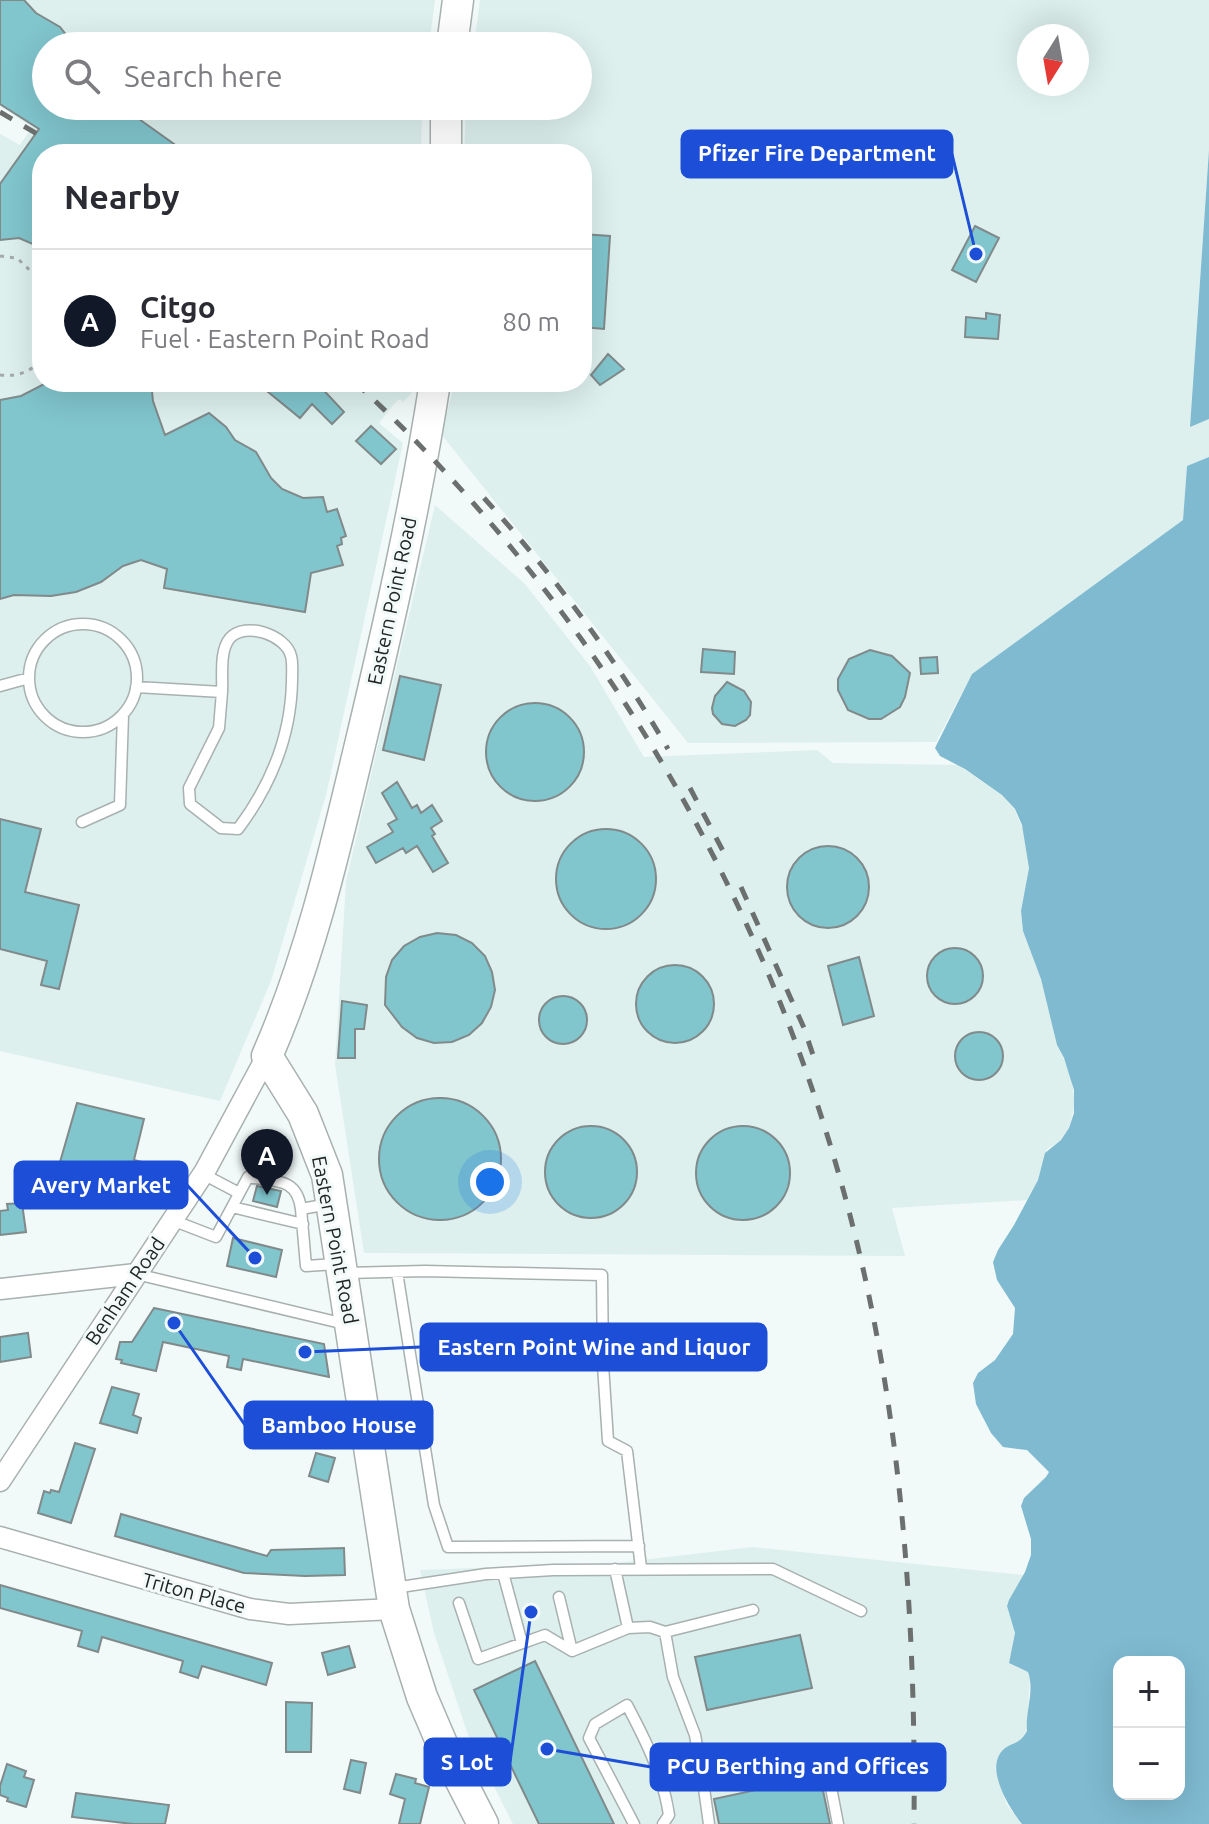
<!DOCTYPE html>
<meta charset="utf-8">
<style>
body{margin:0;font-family:Ubuntu,sans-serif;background:#f7f7f7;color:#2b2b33}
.controls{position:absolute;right:24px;bottom:24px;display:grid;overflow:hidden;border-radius:16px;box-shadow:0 8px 32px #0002}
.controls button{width:72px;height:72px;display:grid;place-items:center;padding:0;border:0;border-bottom:2px solid #e1e1e2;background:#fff;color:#2b2b33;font:40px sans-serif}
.compass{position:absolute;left:1017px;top:24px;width:72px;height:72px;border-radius:50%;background:#fff;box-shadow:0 8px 32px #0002;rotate:191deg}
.you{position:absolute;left:490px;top:1182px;width:28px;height:28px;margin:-20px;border:6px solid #fff;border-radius:50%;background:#1a73e8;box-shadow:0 0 0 12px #1a73e833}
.badge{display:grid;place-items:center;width:52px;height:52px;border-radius:50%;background:#111827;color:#fff;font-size:26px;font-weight:700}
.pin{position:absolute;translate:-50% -66px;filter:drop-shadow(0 2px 4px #0008)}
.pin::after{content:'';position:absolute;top:42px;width:28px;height:24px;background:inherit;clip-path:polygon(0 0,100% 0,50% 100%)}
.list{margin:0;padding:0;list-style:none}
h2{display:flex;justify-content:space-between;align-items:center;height:104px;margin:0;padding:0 32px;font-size:34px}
h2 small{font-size:26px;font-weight:400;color:#7c7c81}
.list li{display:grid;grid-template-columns:52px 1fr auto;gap:24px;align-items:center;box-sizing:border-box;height:144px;padding:0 32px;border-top:2px solid #e1e1e2}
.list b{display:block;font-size:30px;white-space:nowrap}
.list p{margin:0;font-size:26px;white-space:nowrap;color:#7c7c81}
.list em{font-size:26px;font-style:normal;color:#7c7c81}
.icon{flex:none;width:44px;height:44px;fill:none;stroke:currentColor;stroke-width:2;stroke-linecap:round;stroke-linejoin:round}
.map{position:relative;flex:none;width:1209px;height:1824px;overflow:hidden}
.search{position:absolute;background:#fff;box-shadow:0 8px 32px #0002;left:32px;top:32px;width:560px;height:88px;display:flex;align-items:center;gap:20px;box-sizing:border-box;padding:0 28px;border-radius:44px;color:#7c7c81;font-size:30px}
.panel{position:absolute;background:#fff;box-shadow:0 8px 32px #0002;left:32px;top:144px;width:560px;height:248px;border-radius:32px}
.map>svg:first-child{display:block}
.built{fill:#ddf0ed;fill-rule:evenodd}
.water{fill:#7fbad1;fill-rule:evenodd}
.building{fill:#81c5cd;stroke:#818a8b;stroke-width:2}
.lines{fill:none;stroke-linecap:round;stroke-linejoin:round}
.lane-casing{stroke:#a8b1af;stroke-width:13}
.street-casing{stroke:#a8b1af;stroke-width:23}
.secondary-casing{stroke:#a8b1af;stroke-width:33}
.path{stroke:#a4aaa9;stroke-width:3;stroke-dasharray:4 6;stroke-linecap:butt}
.lane{stroke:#fff;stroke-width:10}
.street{stroke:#fff;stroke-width:20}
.secondary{stroke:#fff;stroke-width:30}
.rail{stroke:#6b706f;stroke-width:5;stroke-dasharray:14 14;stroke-linecap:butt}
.labels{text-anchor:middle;stroke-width:6;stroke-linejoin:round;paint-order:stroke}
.street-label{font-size:20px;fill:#212423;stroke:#f1faf9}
.leader{fill:none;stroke:#1d4ed8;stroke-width:3}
.callout-dot{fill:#1d4ed8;stroke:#f1faf9;stroke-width:3}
.callout{fill:#1d4ed8;stroke:#1d4ed8;stroke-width:3}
.callout-label{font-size:22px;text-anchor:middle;font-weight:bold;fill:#fff}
</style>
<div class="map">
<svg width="1209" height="1824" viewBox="0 0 1209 1824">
<rect width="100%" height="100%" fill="#f1faf9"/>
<!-- built -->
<path class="built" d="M0 0H435L429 46H46V106H422L421 154H42V382H413L411 394 403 402 400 399 394 404 379 423 403 443 326 795 271 981 220 1101 0 1051V134L20 145 32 127 0 106Z
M480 0H1209V150L1190 426 1209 419V457L1187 466 1183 520 972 674 936 742 688 743 441 434 455 382H582V154H464L466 106H578V46H474ZM1029 36H1077V84H1029Z
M435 505 525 584 590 666 644 757 817 750 833 763 958 765 1002 795 1015 810 1026 838 1029 868 1021 911 1023 931 1041 978 1057 1045 1071 1075 1075 1104 1069 1128 1061 1140 1047 1149 1038 1180 1027 1200 892 1208 905 1256 364 1253 335 1065 346 881Z
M753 1547 1023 1575 1007 1606 1015 1633 1009 1663 1028 1672 1030 1676 1027 1731 1017 1744 1004 1749 999 1756 998 1767 1000 1785 1007 1805 1022 1824H513L468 1735 434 1633 420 1570 616 1563Z"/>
<!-- water -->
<path class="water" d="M1209 150V419L1190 427Z
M1209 457V1824H1022C1010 1809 985 1770 1002 1751 1010 1742 1019 1746 1027 1731 1025 1711 1035 1691 1028 1672L1009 1663 1015 1633 1007 1606 1009 1600 1025 1572 1031 1555V1539L1021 1506 1024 1498 1046 1477 1049 1472 1027 1450 1003 1447 991 1433 976 1404 973 1383 978 1373 995 1360 1013 1334 1015 1308 997 1280 993 1262 998 1250 1014 1225 1038 1180 1045 1153 1061 1140 1069 1128 1074 1113V1090L1064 1058 1057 1045 1041 979 1023 931 1021 911 1029 868 1022 825 1015 809 1002 795 965 769 940 756 935 748 972 674 1183 520 1187 466ZM1119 1662H1179V1794H1119Z"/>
<!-- building -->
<path class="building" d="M0 0H24L36 13 60 27 75 46H46V106H135L132 114 174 144 167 154H42V248L19 238 0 240V184L39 129 0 104Z
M975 226 999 238 976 282 952 270Z
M582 234 610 236 604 329 582 327Z
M986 313 1000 315 998 339 965 337 966 317 986 319Z
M608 354 624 369 600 385 591 375Z
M48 382H151L153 401 165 435 209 413 226 427 235 440 256 452 271 478 282 489 303 498 323 497 327 512 337 509 346 536 341 538 342 544 337 546 343 565 311 573 305 612 164 588 167 569 141 560 123 566 101 582 76 592 51 596 14 595 0 599V400L21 396Z
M256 382H316L344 412 332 424 312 404 300 418Z
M371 426 396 449 381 464 356 441Z
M703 649 735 652 734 674 701 672Z
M870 650 892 656 910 673 905 697 900 707 881 719H869L848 710 838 690V679L849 659Z
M937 657 938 673 921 674 920 658Z
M400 676 441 685 424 760 383 750Z
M727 682 744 691 751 702 750 715 746 720 735 726 722 724 713 714 712 708 715 696Z
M486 752a49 49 0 1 1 98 0a49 49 0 1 1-98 0Z
M397 782 412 808 417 805 421 813 432 805 442 821 431 828 435 834 432 836 448 863 433 872 417 846 406 853 403 848 376 863 367 847 393 832 388 824 397 819 382 793Z
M0 819 41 829 25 892 79 905 59 989 41 985 47 961 0 949Z
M556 879a50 50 0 1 1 100 0a50 50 0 1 1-100 0Z
M787 887a41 41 0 1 1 82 0a41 41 0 1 1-82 0Z
M437 933 456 935 472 943 485 956 492 972 495 990 491 1007 482 1023 469 1035 452 1042 434 1043 417 1038 402 1027 385 1005 386 977 392 960 404 946 420 937Z
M927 976a28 28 0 1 1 56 0a28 28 0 1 1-56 0Z
M859 957 874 1016 843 1025 828 966Z
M636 1004a39 39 0 1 1 78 0a39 39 0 1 1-78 0Z
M539 1020a24 24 0 1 1 48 0a24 24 0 1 1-48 0Z
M342 1001 367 1005 364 1029H355V1058H338Z
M955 1056a24 24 0 1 1 48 0a24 24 0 1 1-48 0Z
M379 1159a61 61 0 1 1 122 0a61 61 0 1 1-122 0Z
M77 1103 144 1119 134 1160 150 1164 148 1172 152 1173 146 1198 127 1193 125 1201 99 1195 101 1187 56 1176Z
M696 1173a47 47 0 1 1 94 0a47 47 0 1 1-94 0Z
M545 1172a46 46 0 1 1 92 0a46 46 0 1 1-92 0Z
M257 1186 281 1191 277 1207 253 1201Z
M22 1203 26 1232 0 1235V1211L8 1210 7 1204Z
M233 1238 282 1250 276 1277 227 1266Z
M154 1308 324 1344 329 1377 243 1359 241 1370 227 1367 229 1356 163 1342 156 1371 121 1363 122 1360 116 1359 120 1342H132Z
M28 1333 31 1357 0 1362V1337Z
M112 1387 139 1394 133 1415 141 1418 137 1433 100 1423Z
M75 1443 95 1449 71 1523 38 1513 44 1491 50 1493 51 1490 59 1492Z
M316 1453 335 1458 328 1482 309 1476Z
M121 1514 267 1556 271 1550 344 1548 345 1575 305 1576 244 1573 115 1536Z
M0 1585 272 1663 266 1685 202 1666 198 1678 180 1672 183 1661 102 1637 98 1652 78 1646 82 1631 0 1608Z
M800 1635 812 1688 707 1710 695 1657Z
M349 1646 355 1667 328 1675 322 1653Z
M535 1661 614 1824H539L474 1690Z
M286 1702 312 1703 311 1752H286Z
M351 1760 366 1763 360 1793 344 1789Z
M7 1764 26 1771 24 1777 34 1780 26 1807 7 1801 8 1798 0 1795V1786Z
M396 1774 416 1779 415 1783 429 1787 420 1824H399L405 1799 390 1794Z
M820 1776 830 1824H719L714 1799Z
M76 1793 169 1805 165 1824H133L72 1817Z"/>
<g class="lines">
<!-- lane casing -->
<g class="lane-casing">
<path id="lane" d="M29 678a54 54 0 1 1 108 0a54 54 0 1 1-108 0Z
M0 686 29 678
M136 687 222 692 219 728 189 788 190 804 221 828 238 829C271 785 291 736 292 681 292 673 293 663 291 656 286 635 245 621 230 638 219 651 223 676 222 692
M82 822 120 805 123 715
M203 1174 239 1193
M329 1204 301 1209 306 1266 336 1264
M232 1207 248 1177C275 1182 297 1177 301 1209
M172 1220 216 1237 232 1207 303 1224
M397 1272 434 1505 448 1547 639 1546
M346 1273 425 1271 602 1275 603 1365 608 1441 627 1451 641 1568
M136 1274 345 1324
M503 1573 522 1643
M394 1588 486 1574 553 1570 773 1569 861 1611
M559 1597 572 1651
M459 1603 478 1659 545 1635 572 1651 628 1628 615 1569
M628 1628 650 1627 665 1632 753 1610
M665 1632 673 1677 695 1735 702 1774
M634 1824 589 1738 595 1724 627 1705C646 1741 663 1775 669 1815L663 1824
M709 1824 702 1774 722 1764 819 1750 829 1777 838 1824"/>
</g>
<!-- street casing -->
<g class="street-casing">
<path id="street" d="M0 1289 136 1274
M0 1481 205 1171 267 1056
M0 1537 250 1609 289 1614 394 1609"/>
</g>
<!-- secondary casing -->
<g class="secondary-casing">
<path id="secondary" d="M452 46 458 0
M446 106V154
M435 382C416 505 388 628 359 749 334 854 310 958 267 1056L303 1114 327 1175 394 1609 422 1697 443 1746 483 1824"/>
</g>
<!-- path -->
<path class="path" d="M0 256 17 258 42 282
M0 375C17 377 31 372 42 359"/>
<!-- lane -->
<use href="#lane" class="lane"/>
<!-- street -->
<use href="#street" class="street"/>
<!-- secondary -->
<use href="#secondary" class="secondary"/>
<!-- rail -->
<path class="rail" d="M0 112 39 135
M355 382C593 602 764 891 847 1204 901 1404 916 1617 914 1824
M484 498C554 575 616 659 668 749
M690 788 723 851
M741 887 804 1028 817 1067"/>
</g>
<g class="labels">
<!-- street labels -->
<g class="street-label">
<text transform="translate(392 601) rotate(-78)" y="7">Eastern Point Road</text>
<text transform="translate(335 1240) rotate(79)" y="7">Eastern Point Road</text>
<text transform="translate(125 1291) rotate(-56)" y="7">Benham Road</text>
<text transform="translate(194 1593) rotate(15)" y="7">Triton Place</text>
</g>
</g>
<!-- callouts -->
<path class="leader" d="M976 254L952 154M255 1258L187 1185M305 1352L421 1347M174 1323L245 1425M531 1612L510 1762M547 1749L651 1767"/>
<g class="callout-dot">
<circle cx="976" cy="254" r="8"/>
<circle cx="255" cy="1258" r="8"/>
<circle cx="305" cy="1352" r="8"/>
<circle cx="174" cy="1323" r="8"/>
<circle cx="531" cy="1612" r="8"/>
<circle cx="547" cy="1749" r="8"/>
</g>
<g class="callout">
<rect x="682" y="131" width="270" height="46" rx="8"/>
<rect x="15" y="1162" width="172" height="46" rx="8"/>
<rect x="421" y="1324" width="345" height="46" rx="8"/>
<rect x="245" y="1402" width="187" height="46" rx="8"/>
<rect x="425" y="1739" width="85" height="46" rx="8"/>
<rect x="651" y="1744" width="294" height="46" rx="8"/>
</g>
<g class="callout-label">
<text x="817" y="161">Pfizer Fire Department</text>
<text x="101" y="1193">Avery Market</text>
<text x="594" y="1355">Eastern Point Wine and Liquor</text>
<text x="339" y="1433">Bamboo House</text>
<text x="467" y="1770">S Lot</text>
<text x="798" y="1774">PCU Berthing and Offices</text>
</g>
</svg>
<div class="controls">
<button>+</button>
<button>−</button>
</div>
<svg class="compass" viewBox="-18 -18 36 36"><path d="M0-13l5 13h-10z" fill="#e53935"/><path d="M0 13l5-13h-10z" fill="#7c7c81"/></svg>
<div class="you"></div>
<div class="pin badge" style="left:267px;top:1195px">A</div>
<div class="search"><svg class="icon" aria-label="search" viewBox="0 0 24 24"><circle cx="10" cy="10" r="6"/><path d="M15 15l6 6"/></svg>Search here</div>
<section class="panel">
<h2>Nearby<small></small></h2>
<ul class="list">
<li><span class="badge">A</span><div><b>Citgo</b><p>Fuel · Eastern Point Road</p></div><em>80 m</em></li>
</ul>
</section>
</div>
